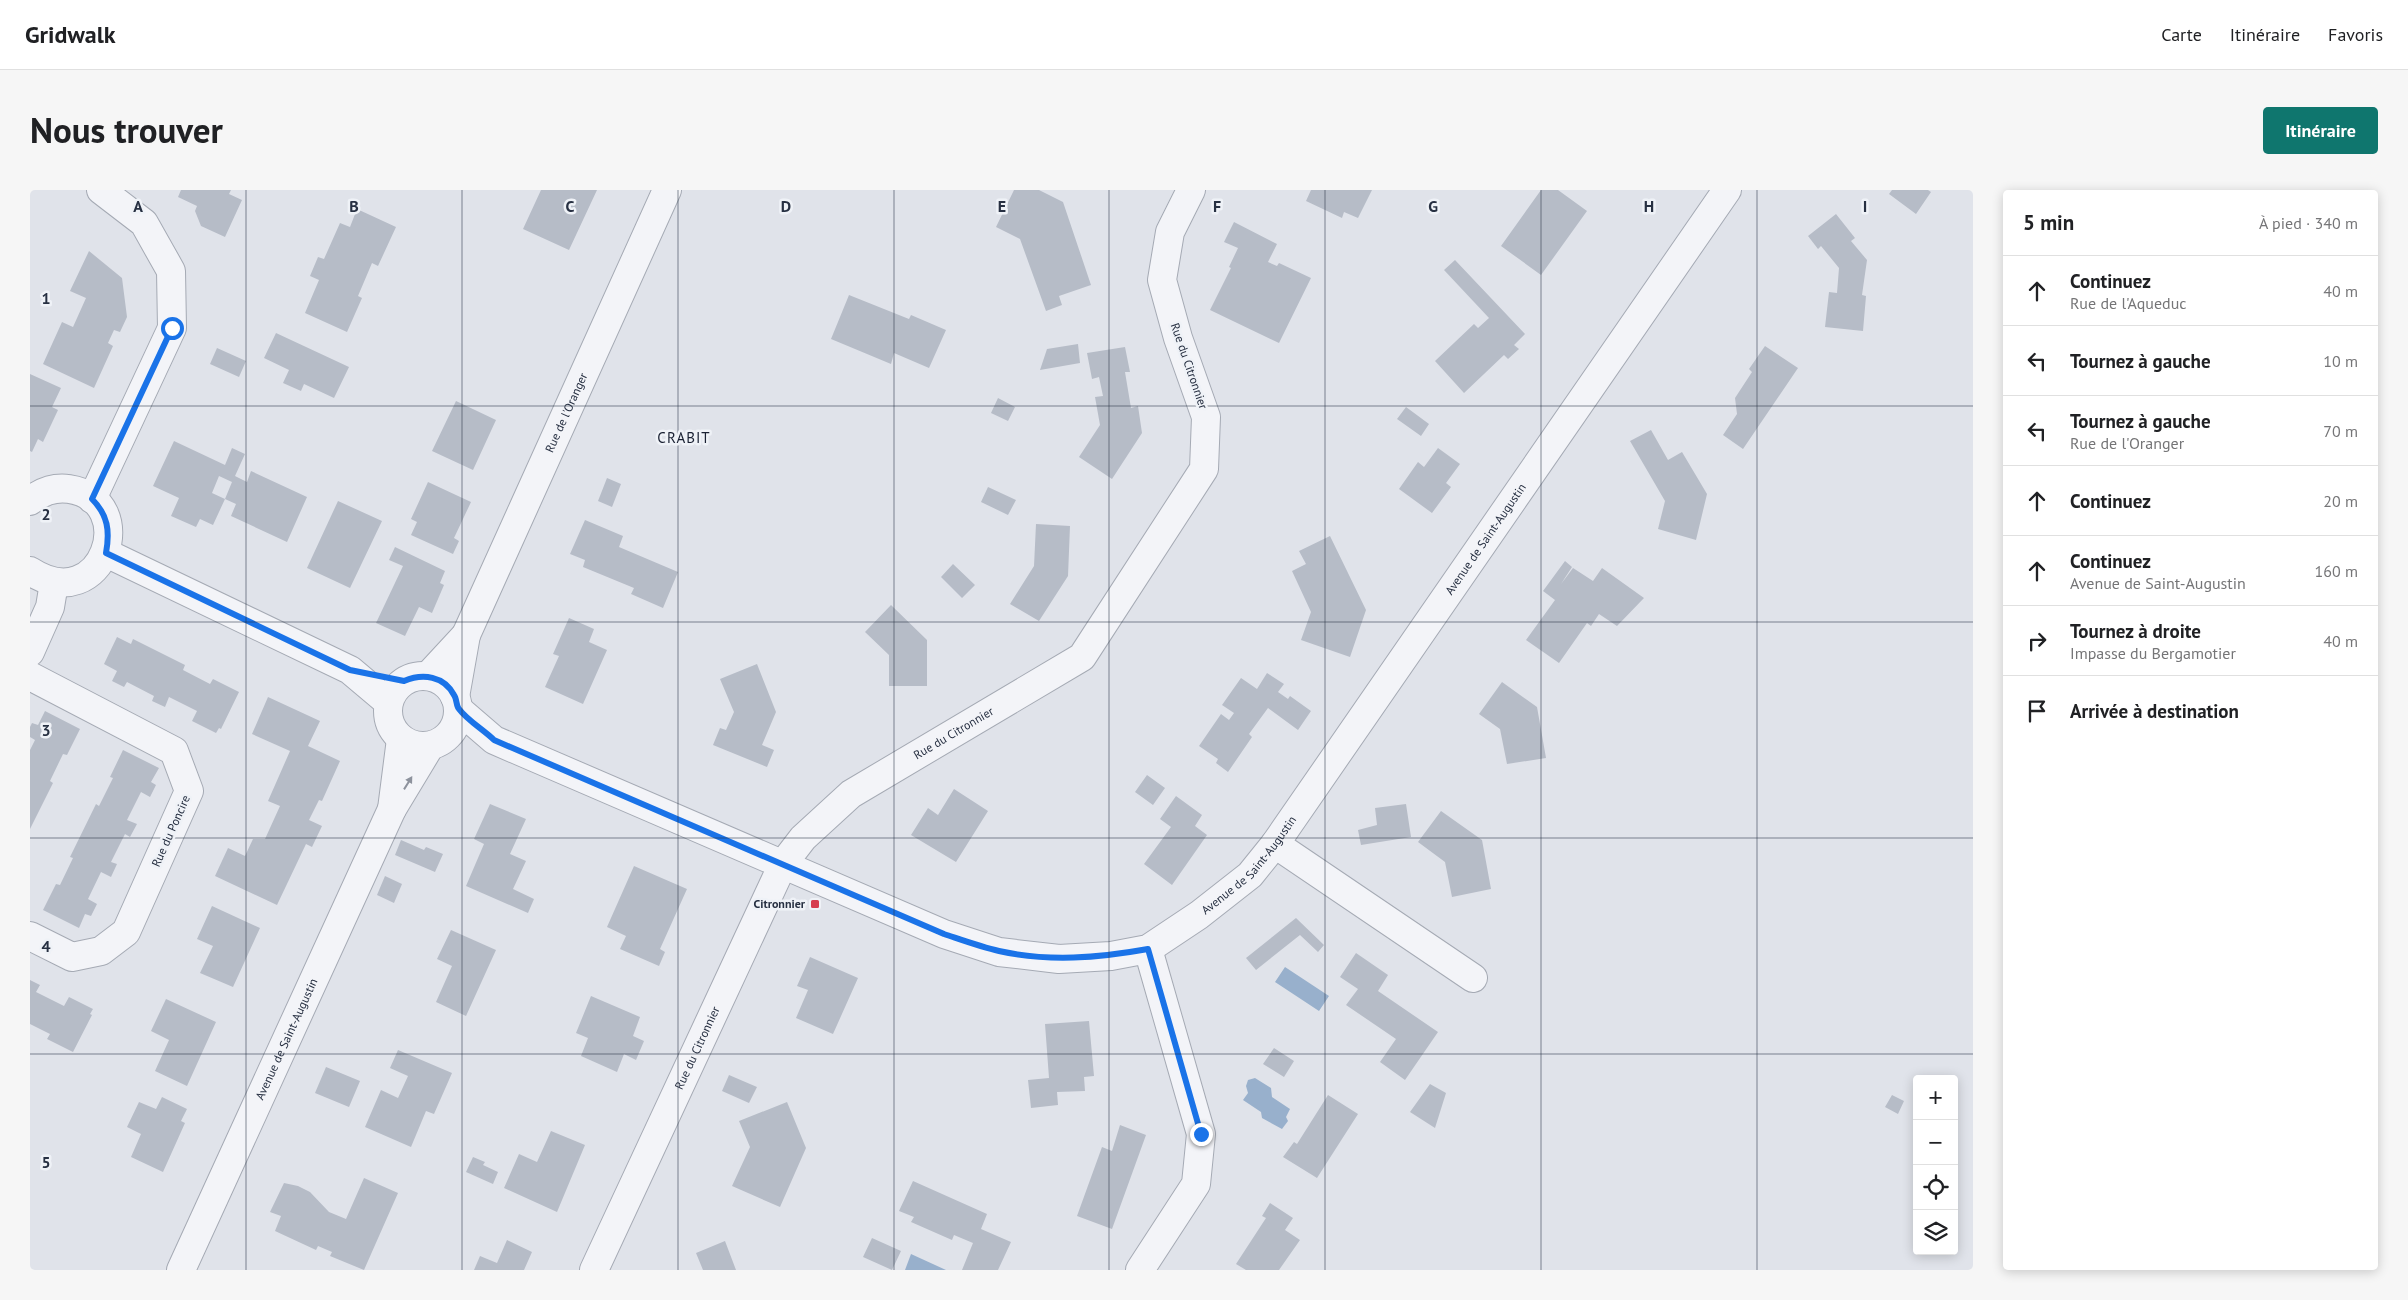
<!DOCTYPE html>
<html lang="fr">
<meta charset="utf-8">
<style>
body{margin:0;font-family:"PT Sans",sans-serif;background:#f6f6f6;color:#202124}
.controls{position:absolute;right:15px;bottom:15px;display:grid;overflow:hidden;border-radius:5px;box-shadow:0 2px 12px #0003}
.controls button{width:45px;height:45px;display:grid;place-items:center;padding:0;border:0;border-bottom:1px solid #e0e0e0;background:#fff;color:#202124;font:25px sans-serif}
.stop{position:absolute;width:15px;height:15px;margin:-11px;border:4px solid #1a73e8;border-radius:50%;background:#fff}
.stop.end{background:#1a73e8;border-color:#fff;box-shadow:0 1px 5px #0008}
.list{margin:0;padding:0;list-style:none}
h2{display:flex;justify-content:space-between;align-items:center;height:65px;margin:0;padding:0 20px;font-size:21px}
h2 small{font-size:16px;font-weight:400;color:#757577}
.list li{display:grid;grid-template-columns:32px 1fr auto;gap:15px;align-items:center;box-sizing:border-box;height:70px;padding:0 20px;border-top:1px solid #e0e0e0}
.list b{display:block;font-size:19px;white-space:nowrap}
.list p{margin:0;font-size:16px;white-space:nowrap;color:#757577}
.list em{font-size:16px;font-style:normal;color:#757577}
.icon{flex:none;width:28px;height:28px;fill:none;stroke:currentColor;stroke-width:2;stroke-linecap:round;stroke-linejoin:round}
.map{position:relative;flex:none;width:1943px;height:1080px;overflow:hidden;border-radius:5px}
header{display:flex;align-items:center;gap:30px;box-sizing:border-box;height:70px;padding:0 25px;background:#fff;border-bottom:1px solid #e0e0e0}
header strong{font-size:24px}
nav{display:flex;gap:28px;margin-inline-start:auto;font-size:18px}
.intro{display:flex;align-items:center;justify-content:space-between;box-sizing:border-box;height:120px;padding:0 30px}
h1{margin:0;font-size:35px}
.button{padding:12px 22px;border-radius:5px;background:#0f766e;color:#fff;font-size:18px;font-weight:700}
main{display:flex;gap:30px;padding:0 30px}
aside{flex:1;background:#fff;border-radius:5px;box-shadow:0 2px 12px #0003}
.map>svg:first-child{display:block}
.water{fill:#98b0cc}
.building{fill:#b6bcc7}
.lines{fill:none;stroke-linecap:round;stroke-linejoin:round}
.minor-casing{stroke:#a5aab4;stroke-width:30}
.minor{stroke:#f3f4f8;stroke-width:28}
.oneway{fill:#8d929d}
.route{stroke:#1a73e8;stroke-width:6}
.grid{fill:none;stroke:#273042;stroke-width:1;stroke-opacity:0.55}
.poi-dot{fill:#d63d4f;stroke:#eff2f7;stroke-width:2}
.labels{text-anchor:middle;stroke-width:5;stroke-linejoin:round;paint-order:stroke}
.street-label{font-size:12px;fill:#273042;stroke:#eff2f7}
.poi-label{font-size:12px;font-weight:bold;fill:#273042;stroke:#eff2f7;text-anchor:end}
.quarter-label{font-size:15px;letter-spacing:1px;fill:#1a2133;stroke:#eff2f7}
.grid-label{font-size:16px;text-anchor:middle;font-weight:bold;fill:#273042;stroke:#eff2f7;stroke-width:5;stroke-linejoin:round;paint-order:stroke}
</style>
<header>
<strong>Gridwalk</strong>
<nav><a>Carte</a><a>Itinéraire</a><a>Favoris</a></nav>
</header>
<div class="intro"><h1>Nous trouver</h1><a class="button">Itinéraire</a></div>
<main>
<div class="map">
<svg width="1943" height="1080" viewBox="0 0 1943 1080">
<rect width="100%" height="100%" fill="#e0e3ea"/>
<!-- water -->
<path class="water" d="M1255 777 1299 806 1289 821 1245 792Z
M1225 888 1241 898 1242 907 1260 919 1256 927 1258 931 1252 939 1232 928 1231 922 1213 910 1218 903 1216 896 1218 890Z
M881 1064 916 1080H875Z"/>
<!-- building -->
<path class="building" d="M151 0H201L199 4 212 10 195 47 171 36 165 21 167 16 148 7Z
M511 0H567L539 60 493 39Z
M984 0H1009L1033 12 1061 95 1029 106 1032 115 1016 121 990 49 966 37Z
M1281 0H1342L1328 28 1314 22 1312 28 1276 11Z
M1511 0H1528L1557 21 1511 85 1471 56Z
M1862 0H1898L1901 2 1886 24 1859 4Z
M327 19 366 37 348 76 342 73 328 106 332 108 317 142 275 123 289 90 280 86 288 67 294 69 310 33 320 37Z
M1806 24 1825 48 1821 51 1837 70 1832 105 1836 106 1833 141 1795 137 1799 102 1807 103 1809 78 1791 56 1788 59 1778 46Z
M1204 32 1247 54 1238 72 1247 76 1249 73 1281 88 1249 153 1180 120 1201 78 1199 77 1208 58 1194 52Z
M59 61 92 88 97 127 90 142 84 140 78 153 83 156 64 198 13 174 32 132 43 137 56 108 40 101Z
M1425 70 1495 144 1484 155 1489 159 1478 169 1474 165 1434 203 1405 171 1444 134 1448 138 1459 128 1414 80Z
M819 105 879 129 881 125 916 140 899 178 864 163 861 174 801 149Z
M246 143 319 177 304 208 274 194 271 201 253 193 259 180 234 168Z
M1048 154 1050 173 1010 180 1017 159Z
M1735 156 1768 178 1713 259 1693 245 1707 224 1705 208 1722 182 1719 179Z
M1095 157 1100 182H1095L1101 218 1108 216 1112 243 1082 289 1049 267 1070 235 1065 207 1073 206 1069 187 1062 189 1057 163Z
M187 158 216 171 209 187 180 174Z
M0 184 31 198 22 217 28 220 13 252 8 249 2 262 0 261Z
M968 208 985 217 978 231 961 223Z
M426 211 466 230 443 280 402 261Z
M1376 217 1399 234 1391 246 1367 229Z
M1621 240 1638 270 1652 262 1677 304 1666 350 1628 339 1635 311 1600 251Z
M144 251 195 275 202 258 215 264 205 286 217 292 221 281 277 307 257 352 201 326 206 314 195 309 202 292 189 286 182 303 195 309 183 335 170 329 166 337 141 326 149 308 123 296Z
M1408 258 1430 274 1416 293 1421 297 1402 323 1369 299 1388 272 1394 277Z
M577 288 591 294 582 317 568 311Z
M398 292 441 312 424 348 429 351 423 364 381 345 387 332 381 329Z
M958 297 986 310 978 325 951 312Z
M308 311 352 331 320 398 277 378Z
M555 330 593 346 589 357 648 382 633 418 601 404 604 398 553 377 555 370 540 364Z
M1006 334 1040 336 1038 386 1009 431 980 414 1004 376Z
M1300 346 1336 420 1320 467 1271 450 1281 422 1262 381 1276 374 1269 361Z
M365 357 415 381 410 393 414 395 402 423 389 417 375 446 346 433 373 376 359 370Z
M1535 371 1542 377 1531 394 1543 378 1563 391 1572 378 1614 408 1587 436 1569 424 1561 436 1557 433 1529 473 1496 450 1525 410 1513 401Z
M923 374 945 395 932 408 911 387Z
M861 415 897 450V496H859V465L835 442Z
M539 428 564 439 559 452 577 460 553 514 515 497 529 466 523 464Z
M87 447 101 454 103 449 155 475 153 480 180 494 183 489 209 502 191 539 189 538 186 543 162 531 167 521 139 507 135 517 122 511 124 506 97 492 94 497 82 491 87 481 74 474Z
M727 474 746 522 732 555 744 560 737 577 683 555 690 538 696 540 704 522 690 489Z
M1237 483 1254 494 1248 502 1258 509 1260 506 1281 521 1268 540 1238 518 1219 544 1222 547 1198 582 1186 573 1188 569 1169 556 1191 524 1199 530 1204 523 1192 515 1211 488 1227 499Z
M1472 492 1507 517 1516 568 1477 574 1470 539 1449 524Z
M238 507 290 531 278 556 310 571 292 611 289 610 279 630 292 636 282 657 276 654 247 715 185 686 198 658 215 666 223 649H235L250 616 238 611 260 561 222 544Z
M15 521 50 539 37 565 33 564 20 591 23 593 0 639V560L5 550 0 547V537L2 533 8 535Z
M93 560 129 578 121 592 126 595 120 607 111 602 97 630 107 634 100 647 95 644 81 672 87 674 81 687 71 682 58 709 67 714 61 726 55 724 49 738 13 720 26 694 30 695 43 668 40 667 66 614 69 616 83 588 80 587Z
M1117 585 1135 598 1123 615 1105 602Z
M924 599 958 621 926 672 881 645 898 618 908 625Z
M1146 606 1172 625 1165 636 1177 645 1142 695 1114 674 1141 637 1130 629Z
M460 614 496 629 480 664 496 671 483 699 504 709 498 723 436 696 454 654 444 649Z
M1376 614 1381 647 1331 655 1328 640 1347 635 1345 618Z
M1411 621 1452 650 1461 699 1422 707 1415 672 1388 652Z
M371 650 394 660 396 657 413 664 405 682 365 665Z
M604 676 657 699 630 759 635 762 629 776 590 759 596 746 577 737Z
M355 686 372 694 364 713 347 705Z
M182 716 230 738 203 797 170 783 183 756 167 749Z
M1266 728 1294 755 1288 762 1270 745 1226 780 1216 768Z
M421 740 466 760 436 826 406 812 422 776 407 769Z
M1326 763 1358 785 1348 801 1408 842 1375 890 1350 872 1366 849 1316 815 1328 799 1310 787Z
M780 767 828 788 803 844 766 828 778 800 767 796Z
M0 790 10 795 6 802 34 816 39 807 63 819 60 824 62 825 43 862 17 849 20 844 0 834Z
M561 806 610 827 603 846 614 851 606 870 594 864 587 882 551 866 558 848 546 843Z
M136 809 186 832 157 896 125 881 139 850 121 841Z
M1059 831 1064 886 1054 887 1055 901 1027 902 1028 915 1001 918 998 890 1019 888 1015 834Z
M1244 858 1264 871 1254 887 1233 874Z
M368 860 422 883 404 924 396 921 381 957 335 937 351 900 368 908 378 886 360 878Z
M296 877 330 891 319 917 285 903Z
M699 885 727 897 719 913 692 901Z
M1400 894 1416 903 1405 938 1380 922Z
M1298 905 1328 924 1287 988 1253 967 1264 952 1267 954Z
M1862 905 1874 911 1868 924 1855 917Z
M132 907 157 919 151 931 155 933 133 982 101 967 111 944 97 937 109 912 126 919Z
M757 912 776 958 750 1017 702 996 720 957 709 931Z
M1090 935 1116 945 1082 1039 1047 1026 1072 957 1082 961Z
M521 941 555 955 527 1022 474 998 489 964 507 972Z
M443 967 455 972 453 975 468 982 463 994 436 982Z
M334 988 368 1003 334 1080 300 1066 302 1062 288 1056 286 1060 245 1041 251 1026 240 1022 254 993 268 996 280 1002 299 1022 316 1029Z
M883 991 957 1024 951 1039 981 1052 968 1080H932L943 1053 924 1045 922 1050 881 1032 884 1027 869 1021Z
M1240 1013 1263 1028 1255 1040 1270 1050 1249 1080H1216L1206 1074 1236 1028 1232 1026Z
M842 1048 871 1061 862 1080 833 1067Z
M477 1050 502 1062 494 1080H444L450 1066 467 1073Z
M695 1051 706 1080H673L666 1063Z"/>
<g class="lines">
<!-- minor casing -->
<g class="minor-casing">
<g id="minor">
<path d="M62 309 142 138 141 81 114 33 71 0"/>
<path d="M0 311C11 302 25 297 39 299 112 310 74 429 0 381"/>
<path d="M76 363 320 480 358 512"/>
<path id="s1" d="M436 445 637 0"/>
<path d="M0 462 20 417 24 393"/>
<circle cx="393" cy="521" r="35"/>
<path d="M0 486 144 561 159 601 96 742 71 761 42 767 0 746"/>
<path d="M398 486 436 445 425 507"/>
<path id="s2" d="M428 519 464 550 914 744 969 762 1029 769 1081 766 1118 759 1169 725 1220 685 1245 654 1697 0"/>
<path d="M371 549 362 619 400 556"/>
<path d="M1245 654 1443 788"/>
<path id="s3" d="M151 1080 362 619"/>
<path id="s4" d="M564 1080 753 674 773 648 821 604 1052 467 1174 279 1176 227 1148 148 1132 90 1140 42 1161 0"/>
<path d="M1110 1080 1166 994 1171 944 1118 759"/>
</g>
</g>
<!-- minor -->
<use href="#minor" class="minor"/>
</g>
<!-- one-way arrows -->
<defs><path id="oneway-solid" d="M-6-.8H1V-3.2L6.5 0L1 3.2V.8H-6Z" transform="scale(1.25)"/></defs>
<use class="oneway" href="#oneway-solid" transform="translate(378 593) rotate(-58)"/>
<g class="lines">
<!-- route -->
<path class="route" d="M142 138 62 309C78 325 80 341 76 363L320 480 374 491C393 483 414 486 424 505 427 509 426 516 429 519 438 531 454 540 464 550L914 744C932 750 951 757 969 761 1019 772 1068 768 1118 759L1171 944"/>
</g>
<!-- grid -->
<path class="grid" d="M216 0V1080M432 0V1080M648 0V1080M864 0V1080M1079 0V1080M1295 0V1080M1511 0V1080M1727 0V1080M0 216H1943M0 432H1943M0 648H1943M0 864H1943"/>
<!-- markers -->
<rect class="poi-dot" x="780" y="709" width="10" height="10" rx="2.5"/>
<g class="labels">
<!-- street labels -->
<g class="street-label">
<text transform="translate(1159 176) rotate(71)" y="4">Rue du Citronnier</text>
<text dy="4" stroke="none"><textPath href="#s1" startOffset="244">Rue de l'Oranger</textPath></text>
<text dy="4" stroke="none"><textPath href="#s2" startOffset="1282">Avenue de Saint-Augustin</textPath></text>
<text dy="4" stroke="none"><textPath href="#s4" startOffset="665">Rue du Citronnier</textPath></text>
<text transform="translate(141 641) rotate(-66)" y="4">Rue du Poncire</text>
<text dy="4" stroke="none"><textPath href="#s2" startOffset="878">Avenue de Saint-Augustin</textPath></text>
<text dy="4" stroke="none"><textPath href="#s3" startOffset="254">Avenue de Saint-Augustin</textPath></text>
<text dy="4" stroke="none"><textPath href="#s4" startOffset="245">Rue du Citronnier</textPath></text>
</g>
<!-- poi labels -->
<g class="poi-label">
<text x="775" y="718">Citronnier</text>
</g>
<!-- quarter labels -->
<g class="quarter-label">
<text x="654" y="253">CRABIT</text>
</g>
</g>
<g class="grid-label">
<text x="108" y="22">A</text>
<text x="324" y="22">B</text>
<text x="540" y="22">C</text>
<text x="756" y="22">D</text>
<text x="972" y="22">E</text>
<text x="1187" y="22">F</text>
<text x="1403" y="22">G</text>
<text x="1619" y="22">H</text>
<text x="1835" y="22">I</text>
<text x="16" y="114">1</text>
<text x="16" y="330">2</text>
<text x="16" y="546">3</text>
<text x="16" y="762">4</text>
<text x="16" y="978">5</text>
</g>
</svg>
<div class="controls">
<button>+</button>
<button>−</button>
<button><svg class="icon" aria-label="locate" viewBox="0 0 24 24"><circle cx="12" cy="12" r="6"/><path d="M12 2v4M12 18v4M2 12h4M18 12h4"/></svg></button>
<button><svg class="icon" aria-label="layers" viewBox="0 0 24 24"><path d="M12 4l9 5-9 5-9-5zM3 14l9 5 9-5"/></svg></button>
</div>
<div class="stop" style="left:142px;top:138px"></div>
<div class="stop end" style="left:1171px;top:944px"></div>
</div>
<aside>
<h2>5 min<small>À pied · 340 m</small></h2>
<ul class="list">
<li><svg class="icon" aria-label="ahead" viewBox="0 0 24 24"><path d="M12 20V5M6 11l6-6 6 6"/></svg><div><b>Continuez</b><p>Rue de l'Aqueduc</p></div><em>40 m</em></li>
<li><svg class="icon" aria-label="left" viewBox="0 0 24 24"><path d="M17 20v-9H6M10 6l-5 5 5 5"/></svg><div><b>Tournez à gauche</b></div><em>10 m</em></li>
<li><svg class="icon" aria-label="left" viewBox="0 0 24 24"><path d="M17 20v-9H6M10 6l-5 5 5 5"/></svg><div><b>Tournez à gauche</b><p>Rue de l'Oranger</p></div><em>70 m</em></li>
<li><svg class="icon" aria-label="ahead" viewBox="0 0 24 24"><path d="M12 20V5M6 11l6-6 6 6"/></svg><div><b>Continuez</b></div><em>20 m</em></li>
<li><svg class="icon" aria-label="ahead" viewBox="0 0 24 24"><path d="M12 20V5M6 11l6-6 6 6"/></svg><div><b>Continuez</b><p>Avenue de Saint-Augustin</p></div><em>160 m</em></li>
<li><svg class="icon" aria-label="right" viewBox="0 0 24 24"><path d="M7 20v-9h11M14 6l5 5-5 5"/></svg><div><b>Tournez à droite</b><p>Impasse du Bergamotier</p></div><em>40 m</em></li>
<li><svg class="icon" aria-label="arrive" viewBox="0 0 24 24"><path d="M6 21V4h12l-3 4 3 4H6"/></svg><div><b>Arrivée à destination</b></div></li>
</ul>
</aside>
</main>
